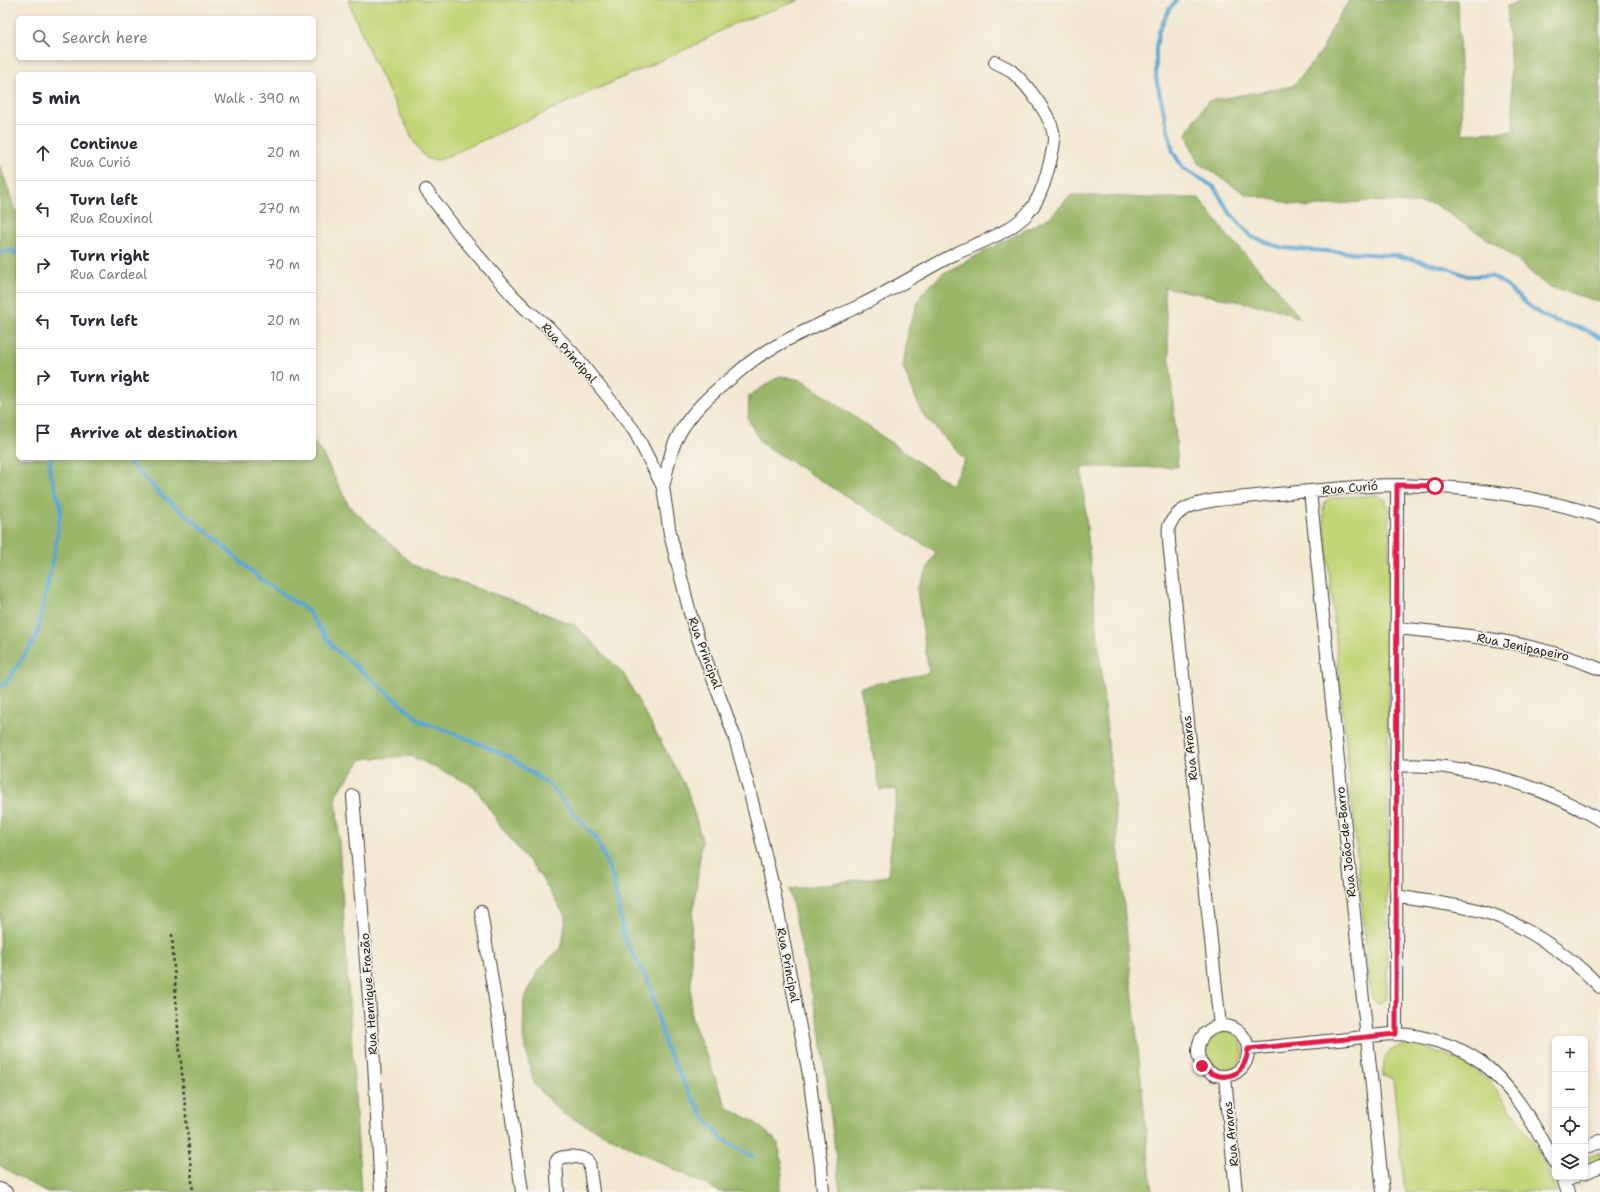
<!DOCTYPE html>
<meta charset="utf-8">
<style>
body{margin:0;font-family:"Shantell Sans",sans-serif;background:#f7f7f7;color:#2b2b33}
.controls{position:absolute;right:12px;bottom:12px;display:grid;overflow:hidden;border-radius:6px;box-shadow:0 2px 6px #0003}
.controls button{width:36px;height:36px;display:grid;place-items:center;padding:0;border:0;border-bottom:1px solid #e1e1e2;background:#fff;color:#2b2b33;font:20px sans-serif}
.stop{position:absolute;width:12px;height:12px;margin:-9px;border:3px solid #e11d48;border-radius:50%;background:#fff}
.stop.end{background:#e11d48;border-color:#fff;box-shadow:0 1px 4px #0008}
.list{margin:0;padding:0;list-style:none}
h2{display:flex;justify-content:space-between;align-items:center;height:52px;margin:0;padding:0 16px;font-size:17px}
h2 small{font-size:13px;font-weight:400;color:#7c7c81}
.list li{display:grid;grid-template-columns:26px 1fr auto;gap:12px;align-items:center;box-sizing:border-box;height:56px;padding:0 16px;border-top:1px solid #e1e1e2}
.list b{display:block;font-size:15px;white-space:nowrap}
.list p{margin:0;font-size:13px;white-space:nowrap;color:#7c7c81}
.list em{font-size:13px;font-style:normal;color:#7c7c81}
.icon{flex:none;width:22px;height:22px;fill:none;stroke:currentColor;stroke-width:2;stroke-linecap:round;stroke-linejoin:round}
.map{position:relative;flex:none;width:1600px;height:1192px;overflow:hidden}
.search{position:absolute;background:#fff;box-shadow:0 2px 6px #0003;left:16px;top:16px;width:300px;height:44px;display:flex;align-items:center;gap:10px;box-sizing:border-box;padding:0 14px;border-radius:6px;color:#7c7c81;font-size:15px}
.panel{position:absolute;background:#fff;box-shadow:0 2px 6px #0003;left:16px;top:72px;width:300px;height:388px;border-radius:6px}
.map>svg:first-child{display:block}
.green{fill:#c2d577;stroke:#6f784a}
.forest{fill:#99b668;stroke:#5a6942}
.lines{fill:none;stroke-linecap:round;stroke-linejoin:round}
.stream{stroke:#58a5d1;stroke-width:4}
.street-casing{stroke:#3c3b37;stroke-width:14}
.path{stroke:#3c3b37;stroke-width:2.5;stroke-dasharray:3 3;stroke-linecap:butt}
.street{stroke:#fff;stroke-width:12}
.route{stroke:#e11d48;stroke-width:5}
.labels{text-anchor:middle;stroke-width:3;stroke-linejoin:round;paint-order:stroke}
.street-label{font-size:12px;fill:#1c1c1c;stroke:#f7f3e8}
</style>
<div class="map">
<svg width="1600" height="1192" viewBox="0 0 1600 1192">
<rect width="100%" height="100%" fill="#f7f3e8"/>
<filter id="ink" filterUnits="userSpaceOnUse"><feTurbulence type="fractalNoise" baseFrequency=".025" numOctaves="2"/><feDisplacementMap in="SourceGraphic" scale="8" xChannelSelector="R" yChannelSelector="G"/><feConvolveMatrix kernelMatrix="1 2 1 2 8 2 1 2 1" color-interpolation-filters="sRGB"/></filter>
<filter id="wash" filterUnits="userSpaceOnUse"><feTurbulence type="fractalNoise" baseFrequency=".012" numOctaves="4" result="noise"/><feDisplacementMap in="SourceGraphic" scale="16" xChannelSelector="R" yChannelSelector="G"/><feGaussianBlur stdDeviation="0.9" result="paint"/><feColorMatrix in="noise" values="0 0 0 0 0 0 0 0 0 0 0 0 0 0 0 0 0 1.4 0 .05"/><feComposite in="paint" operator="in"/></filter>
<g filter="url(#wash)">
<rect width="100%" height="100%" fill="#f3e8d2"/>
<!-- green -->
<path class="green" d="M348 0H800L733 24 695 45 439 160 427 159 416 145 372 58Z
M1377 495 1385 499 1389 508 1387 995 1386 1000 1379 1003 1374 1001 1371 996 1323 510 1324 503 1330 498Z
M1203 1051a20 20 0 1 1 40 0a20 20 0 1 1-40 0Z
M1407 1044H1417L1463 1062 1489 1081 1518 1119 1543 1159 1557 1192H1405L1393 1078 1383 1076C1383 1055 1387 1050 1407 1044Z
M1600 1151V1161L1585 1168V1158Z"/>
<!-- forest -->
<path class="forest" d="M1349 0H1458L1462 134 1514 131 1507 6 1522 0H1600V302L1547 286 1506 251 1434 204 1368 201 1308 207 1246 194 1198 163 1186 133 1208 101 1293 86 1322 51 1333 26Z
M0 165 15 210 18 212V458H314V442L320 449 349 506 415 566 508 599 576 626 623 673 687 789 702 840 691 931V1017L727 1108 753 1121 777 1141 783 1167 779 1192H720L562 1113 534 1084 523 1038 524 1000 538 971 562 946 566 918 541 877 504 831 474 786 411 756 362 759 336 794 361 1192H45L0 1166Z
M1071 195 1151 198H1199L1227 235 1275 286 1300 318 1273 308 1164 287 1178 467H1081L1152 1192H840L821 1035 789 889 888 876 897 789 880 790 860 687 929 673 917 589 936 552 761 443 748 419 749 396 780 376 802 380 951 485 965 460 922 413 903 367 909 326 921 295 942 274 1050 217Z"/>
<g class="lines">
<!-- stream -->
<path class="stream" d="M1177 0 1169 9 1159 31 1156 47V78L1173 152 1183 168 1214 187 1230 213 1252 237 1282 248 1399 256 1448 268 1467 276H1491L1503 283 1527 304 1540 314 1550 319 1589 331 1600 338
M0 252 12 250 18 256
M125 458 160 494 212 536 260 579 307 610 333 647 422 722 461 736 509 757 549 785 596 838 613 877 624 937 650 985 665 1045 686 1087 702 1114 722 1139 753 1157
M0 687 8 680 36 638 55 550 61 507 49 469 51 458"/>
</g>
</g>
<g filter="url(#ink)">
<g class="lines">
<!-- street casing -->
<g class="street-casing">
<path id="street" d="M426 190 461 236 512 295 527 310 547 326 572 352 615 406 635 432 663 487 670 534 690 613 699 641 734 735 749 789 774 891 809 1075 821 1166 823 1192
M663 487C667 472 669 455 676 440 689 413 712 393 735 375 744 367 753 359 764 353 794 334 828 321 861 305 892 290 922 271 953 255 977 243 1008 234 1027 214 1038 202 1043 188 1047 173 1050 161 1054 150 1054 138 1053 117 1026 83 1010 70 1006 67 1000 65 995 62
M1310 491 1383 1192
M1397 628C1468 635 1532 641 1600 669
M1396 765C1413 766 1429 765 1445 767 1502 774 1551 791 1600 820
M353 796 374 1062 381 1192
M1396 896C1423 901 1451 904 1477 910 1519 920 1571 956 1600 987
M481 912 499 1024 522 1192
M1198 1051a25 25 0 1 1 50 0a25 25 0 1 1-50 0Z
M1220 1026 1169 542C1169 537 1168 531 1169 526 1177 507 1198 503 1216 500 1256 496 1295 492 1334 489 1355 487 1376 485 1397 485 1465 486 1535 496 1600 516
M1396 1034 1397 485
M1248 1049C1281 1046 1314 1042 1348 1039 1363 1037 1380 1034 1396 1034 1424 1035 1459 1046 1481 1062 1514 1087 1535 1127 1555 1162
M1225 1077 1236 1192
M1585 1148 1600 1141
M1585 1173 1600 1166
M1562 1177 1568 1192
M1564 1182 1575 1177
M0 1189 6 1192
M558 1192 556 1162 558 1159C566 1155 583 1156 589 1162L593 1192"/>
</g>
<!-- path -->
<path class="path" d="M172 935 178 1030 193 1192"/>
<!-- street -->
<use href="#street" class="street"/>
</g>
</g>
<g class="lines" filter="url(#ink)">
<!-- route -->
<path class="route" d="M1202 1066C1221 1085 1246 1077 1248 1049L1396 1034 1397 485 1435 486"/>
</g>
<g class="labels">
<!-- street labels -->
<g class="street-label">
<text transform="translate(569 353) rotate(48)" y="4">Rua Principal</text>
<text transform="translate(1350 488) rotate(-5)" y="4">Rua Curió</text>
<text transform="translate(1523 647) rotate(12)" y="4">Rua Jenipapeiro</text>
<text transform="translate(705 653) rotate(70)" y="4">Rua Principal</text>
<text transform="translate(1190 748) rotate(-96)" y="4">Rua Araras</text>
<text transform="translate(1346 842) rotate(-96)" y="4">Rua João-de-Barro</text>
<text transform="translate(788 965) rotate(79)" y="4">Rua Principal</text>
<text transform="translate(369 994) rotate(-94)" y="4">Rua Henrique Frazão</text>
<text transform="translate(1231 1134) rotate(-96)" y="4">Rua Araras</text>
</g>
</g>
</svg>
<div class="controls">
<button>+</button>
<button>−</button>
<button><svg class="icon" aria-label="locate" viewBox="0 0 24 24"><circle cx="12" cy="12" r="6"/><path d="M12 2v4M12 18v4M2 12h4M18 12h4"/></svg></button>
<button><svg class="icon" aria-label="layers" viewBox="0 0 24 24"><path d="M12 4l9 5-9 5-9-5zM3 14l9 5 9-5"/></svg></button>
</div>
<div class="stop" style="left:1435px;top:486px"></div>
<div class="stop end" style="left:1202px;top:1066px"></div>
<div class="search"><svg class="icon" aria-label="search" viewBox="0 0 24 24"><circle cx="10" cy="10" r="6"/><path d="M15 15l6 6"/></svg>Search here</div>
<section class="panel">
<h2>5 min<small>Walk · 390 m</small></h2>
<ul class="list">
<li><svg class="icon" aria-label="ahead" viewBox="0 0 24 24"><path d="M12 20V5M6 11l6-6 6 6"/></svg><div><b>Continue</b><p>Rua Curió</p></div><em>20 m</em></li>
<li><svg class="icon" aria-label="left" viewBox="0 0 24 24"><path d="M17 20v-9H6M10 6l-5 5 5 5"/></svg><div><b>Turn left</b><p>Rua Rouxinol</p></div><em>270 m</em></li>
<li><svg class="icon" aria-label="right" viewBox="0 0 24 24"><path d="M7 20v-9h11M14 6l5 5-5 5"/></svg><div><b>Turn right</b><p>Rua Cardeal</p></div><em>70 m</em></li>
<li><svg class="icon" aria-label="left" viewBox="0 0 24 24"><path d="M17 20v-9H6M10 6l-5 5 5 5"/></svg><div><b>Turn left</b></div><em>20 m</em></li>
<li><svg class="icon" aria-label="right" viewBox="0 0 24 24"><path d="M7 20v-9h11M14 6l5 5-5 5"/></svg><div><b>Turn right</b></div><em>10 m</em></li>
<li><svg class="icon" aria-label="arrive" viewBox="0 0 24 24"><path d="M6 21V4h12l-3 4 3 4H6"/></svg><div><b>Arrive at destination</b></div></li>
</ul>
</section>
</div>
